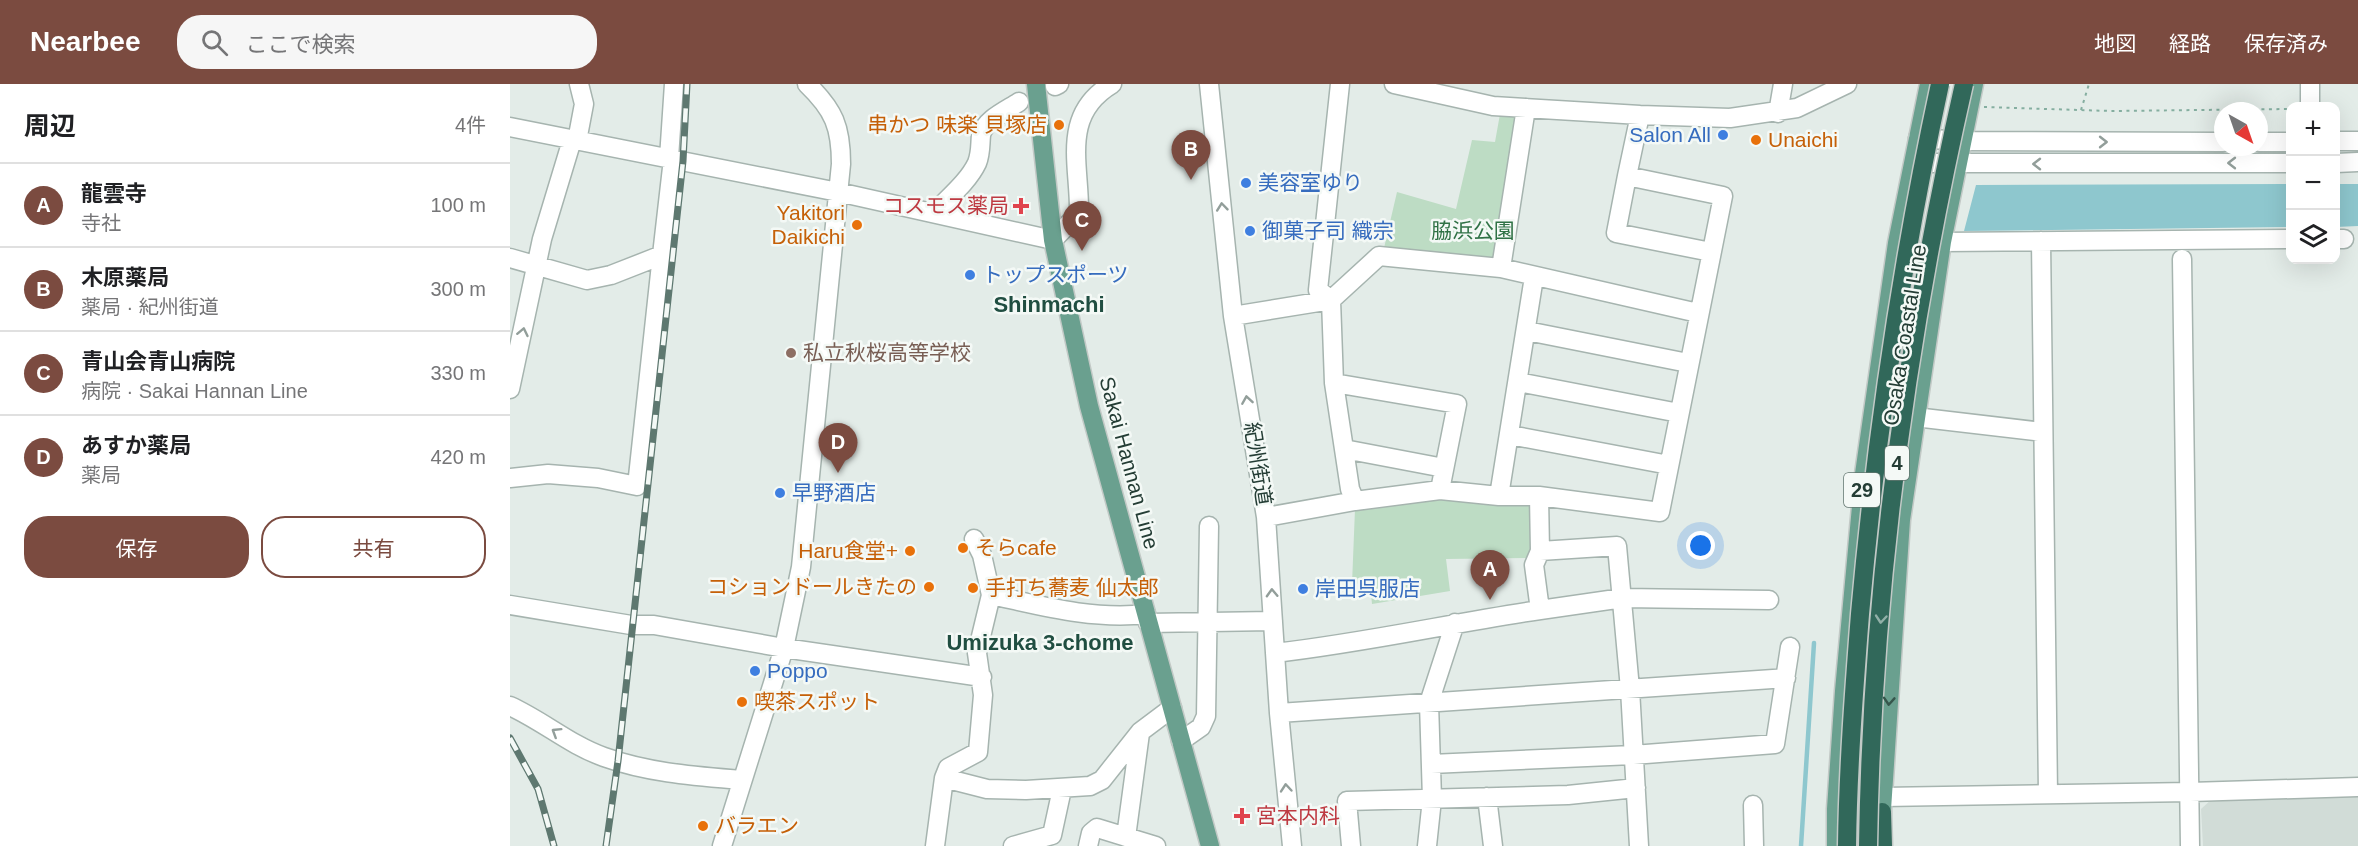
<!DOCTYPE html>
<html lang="ja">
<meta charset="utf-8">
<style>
body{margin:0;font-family:Arial,"Noto Sans JP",sans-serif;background:#f6f6f6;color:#202124}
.controls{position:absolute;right:18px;top:18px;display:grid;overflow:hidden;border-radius:12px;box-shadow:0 6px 24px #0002}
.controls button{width:54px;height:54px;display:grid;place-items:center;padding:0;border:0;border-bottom:2px solid #e0e0e0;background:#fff;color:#202124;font:30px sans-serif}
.compass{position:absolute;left:1704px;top:18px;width:54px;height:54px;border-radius:50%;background:#fff;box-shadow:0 6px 24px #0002;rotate:140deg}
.you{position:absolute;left:1191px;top:462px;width:21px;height:21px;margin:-15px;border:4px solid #fff;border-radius:50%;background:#1a73e8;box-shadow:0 0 0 9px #1a73e833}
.badge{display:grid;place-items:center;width:39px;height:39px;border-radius:50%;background:#7b4b40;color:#fff;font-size:20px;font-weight:700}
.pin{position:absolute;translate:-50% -50px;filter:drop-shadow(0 2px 3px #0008)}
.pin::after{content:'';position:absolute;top:32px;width:21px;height:18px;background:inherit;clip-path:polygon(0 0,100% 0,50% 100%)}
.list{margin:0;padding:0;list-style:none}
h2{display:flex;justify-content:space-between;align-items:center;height:78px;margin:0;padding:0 24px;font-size:26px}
h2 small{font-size:20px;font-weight:400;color:#757577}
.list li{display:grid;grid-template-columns:39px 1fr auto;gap:18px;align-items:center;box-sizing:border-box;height:84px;padding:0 24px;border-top:2px solid #e0e0e0}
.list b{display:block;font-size:22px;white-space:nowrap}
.list p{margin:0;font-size:20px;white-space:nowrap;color:#757577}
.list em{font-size:20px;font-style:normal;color:#757577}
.actions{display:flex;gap:12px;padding:18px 24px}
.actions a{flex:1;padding:14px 0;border:2px solid #7b4b40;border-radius:24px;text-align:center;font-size:21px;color:#7b4b40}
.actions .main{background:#7b4b40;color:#fff}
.icon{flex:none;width:33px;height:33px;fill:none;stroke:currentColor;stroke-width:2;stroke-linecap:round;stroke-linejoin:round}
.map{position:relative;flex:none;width:1848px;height:762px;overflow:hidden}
header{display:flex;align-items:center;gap:36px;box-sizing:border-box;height:84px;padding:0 30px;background:#7b4b40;color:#fff}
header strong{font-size:28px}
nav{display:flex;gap:33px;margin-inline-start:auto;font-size:21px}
.search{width:420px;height:54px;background:#f6f6f6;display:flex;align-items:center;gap:15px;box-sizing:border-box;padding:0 21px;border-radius:24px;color:#757577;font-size:22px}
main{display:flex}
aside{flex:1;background:#fff}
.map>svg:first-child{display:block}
.built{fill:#d1dcd7}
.green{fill:#bddcc4}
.water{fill:#8ec7ce}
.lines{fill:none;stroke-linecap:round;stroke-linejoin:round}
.stream{stroke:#8ec7ce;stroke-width:4.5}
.minor-casing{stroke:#a6b4af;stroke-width:21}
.major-casing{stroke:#c2c9c6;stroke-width:21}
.highway-casing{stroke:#c2c9c6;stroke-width:21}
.path{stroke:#85aea0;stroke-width:2;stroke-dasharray:3 4.5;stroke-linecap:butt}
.minor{stroke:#fff;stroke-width:18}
.major{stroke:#6aa08f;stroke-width:18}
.highway{stroke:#31685a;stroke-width:18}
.rail-casing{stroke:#5e7870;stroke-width:7}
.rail{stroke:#f4f9f6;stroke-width:4.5;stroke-dasharray:14;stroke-linecap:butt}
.highway-bridge-casing{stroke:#c2c9c6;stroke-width:21;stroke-linecap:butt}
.highway-bridge{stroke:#31685a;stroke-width:18}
.oneway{stroke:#929e9a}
.oneway2{stroke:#92b0a8}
.oneway3{stroke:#36564c}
.food-dot{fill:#e8710a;stroke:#f4f9f6;stroke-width:2}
.shop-dot{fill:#3f7fe0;stroke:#f4f9f6;stroke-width:2}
.health-dot{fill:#e0444e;stroke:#f4f9f6;stroke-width:2}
.education-dot{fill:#8d6e63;stroke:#f4f9f6;stroke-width:2}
.labels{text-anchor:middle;stroke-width:5;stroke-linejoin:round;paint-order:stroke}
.shield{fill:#f4f9f6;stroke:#62756f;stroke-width:1.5}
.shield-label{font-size:20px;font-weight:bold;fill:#243d35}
.food-label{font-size:21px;fill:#c56008;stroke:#f4f9f6;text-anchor:start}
.shop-label{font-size:21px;fill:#366cbe;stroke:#f4f9f6;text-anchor:start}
.health-label{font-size:21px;fill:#be3a42;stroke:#f4f9f6;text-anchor:end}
.park-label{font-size:21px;fill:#307246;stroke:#f4f9f6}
.street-label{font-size:21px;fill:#243d35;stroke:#f4f9f6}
.education-label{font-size:21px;fill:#785e54;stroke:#f4f9f6;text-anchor:start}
.neighbourhood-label{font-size:22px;font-weight:bold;fill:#204e41;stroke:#f4f9f6}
</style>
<header>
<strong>Nearbee</strong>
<div class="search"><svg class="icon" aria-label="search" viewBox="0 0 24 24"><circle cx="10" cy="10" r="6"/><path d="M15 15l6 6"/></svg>ここで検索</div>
<nav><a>地図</a><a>経路</a><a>保存済み</a></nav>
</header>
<main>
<aside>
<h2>周辺<small>4件</small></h2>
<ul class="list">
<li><span class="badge">A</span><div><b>龍雲寺</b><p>寺社</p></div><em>100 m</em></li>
<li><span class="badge">B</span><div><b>木原薬局</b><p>薬局 · 紀州街道</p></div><em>300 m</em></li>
<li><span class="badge">C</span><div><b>青山会青山病院</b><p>病院 · Sakai Hannan Line</p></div><em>330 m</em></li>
<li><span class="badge">D</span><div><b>あすか薬局</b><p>薬局</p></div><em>420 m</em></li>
</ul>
<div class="actions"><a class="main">保存</a><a>共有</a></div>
</aside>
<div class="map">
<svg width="1848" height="762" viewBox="0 0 1848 762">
<rect width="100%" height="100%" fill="#e3ece8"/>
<!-- built -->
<path class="built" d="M1848 712V762H1693L1691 725 1702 715Z"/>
<!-- green -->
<path class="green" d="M990 30 1010 31 986 177 874 164 887 108 946 125 962 56 985 58Z
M928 414 1021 418V474L936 475 940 507 862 520 860 499 842 500 845 425Z"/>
<!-- water -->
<path class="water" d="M1780 100V143L1454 147 1466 101Z
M1826 100H1848V142L1826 143Z"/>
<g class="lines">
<!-- stream -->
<path class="stream" d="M1291 762 1304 559"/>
<!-- minor casing -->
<g class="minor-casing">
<path id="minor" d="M699 0 723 232 756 433 769 629 782 762
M884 0 983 22 1130 31 1220 34 1287 24 1337 0
M1800 0V22
M545 2 549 0
M1268 29 1273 0
M1130 31 1117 92 1213 112 1150 428 1029 412H989L930 406 845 417 840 405 824 299 821 216 869 172 991 184 1188 229
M0 43 328 108 543 156 569 129C570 81 550 31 602 0
M1408 54 1452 57 1713 58
M67 57 74 20 69 0
M1826 57H1848
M1749 58H1780
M159 74 164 0
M1404 79H1780
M1826 79 1848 78
M1117 92 1106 149 1201 168
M424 129C438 114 458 98 467 79 471 69 470 61 471 51 474 36 497 26 509 18
M1826 155H1834
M1531 157 1538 710
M1432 158 1780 155
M0 174 77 196 101 191 152 171 163 75
M1672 175 1680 762
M991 184 1016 24
M821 216 808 206 830 0
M723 232 821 216
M1017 247 1178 279
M1008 298 1169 329
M824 299 947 320 930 406
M0 305 32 155 62 56
M1405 333 1533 348
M1000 351 1159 381
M834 365 934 384
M0 394 38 390 88 394 127 402 152 171
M989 412 1024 193
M1029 412 1030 467 1107 462 1120 605 1129 762
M756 433 845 417
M481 511C532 522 583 536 636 530
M0 521 121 541H144L274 564 472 593
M1030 526 1113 514 1259 516
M638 539 763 537
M765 569C854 559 942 539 1030 526L1024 481 1030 467
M0 622C33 637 60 661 94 673 139 689 185 692 232 696
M769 629 1276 594
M671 657 691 643 696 632 699 442
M921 680 1123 671 1265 660 1280 563
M434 694 438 684 468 668 473 611 467 569 481 511 472 471 464 455
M977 713 983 762
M1373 713 1680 708 1848 703
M1243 721 1244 762
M616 753 630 649
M212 762 274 564 291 483 331 80C331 43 324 26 297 0
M425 762 434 694 477 705 516 706 580 702 592 696 630 648 662 624
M503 762 542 751 552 705
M578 762 581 749 587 744 646 762
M841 762 837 717 1058 711 1126 704
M917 762 922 715 919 619 945 539"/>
</g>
<!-- major casing -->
<g class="major-casing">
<path id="major" d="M526 0 543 156 579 322 700 762
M1371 741 1391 436 1432 158 1464 0
M1326 762V725L1334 607 1354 390 1387 159 1419 0"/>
</g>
<!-- highway casing -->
<g class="highway-casing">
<path id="highway" d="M1372 728 1373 762"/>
</g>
<!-- path -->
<path class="path" d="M1474 23 1601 27 1780 25
M1571 26 1579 0"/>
<!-- minor -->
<use href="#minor" class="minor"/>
<!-- major -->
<use href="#major" class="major"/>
<!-- highway -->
<use href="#highway" class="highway"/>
<!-- rail casing -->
<g class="rail-casing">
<path id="rail" d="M0 654 28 705 44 762
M96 762 108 677 173 77 177 0"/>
</g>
<!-- rail -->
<use href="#rail" class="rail"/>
<!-- highway-bridge casing -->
<g class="highway-bridge-casing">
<path id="highway-bridge" d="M1337 762C1338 685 1344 607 1350 530 1366 352 1392 175 1430 0
M1358 762C1362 506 1397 250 1454 0"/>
</g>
<!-- highway-bridge -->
<use href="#highway-bridge" class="highway-bridge"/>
</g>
<!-- one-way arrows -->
<defs><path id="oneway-chevron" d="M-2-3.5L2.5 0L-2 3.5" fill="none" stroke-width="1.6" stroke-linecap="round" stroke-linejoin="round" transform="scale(1.5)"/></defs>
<g class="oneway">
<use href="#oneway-chevron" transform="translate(1593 58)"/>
<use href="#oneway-chevron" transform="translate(1722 79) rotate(180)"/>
<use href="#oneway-chevron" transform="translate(1527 80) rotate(180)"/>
<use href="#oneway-chevron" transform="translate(712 123) rotate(-96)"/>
<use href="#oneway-chevron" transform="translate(13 248) rotate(-78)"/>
<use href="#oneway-chevron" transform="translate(737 316) rotate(-99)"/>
<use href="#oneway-chevron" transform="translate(762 509) rotate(-92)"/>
<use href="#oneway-chevron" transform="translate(46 648) rotate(-148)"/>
<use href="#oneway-chevron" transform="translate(776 704) rotate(-95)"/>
</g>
<use class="oneway2" href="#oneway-chevron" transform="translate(1371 535) rotate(95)"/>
<use class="oneway3" href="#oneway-chevron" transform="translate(1379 617) rotate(94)"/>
<!-- markers -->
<g class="food-dot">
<circle cx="549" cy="41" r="6"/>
<circle cx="1246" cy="56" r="6"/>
<circle cx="347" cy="141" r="6"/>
<circle cx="453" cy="464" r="6"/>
<circle cx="400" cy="467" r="6"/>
<circle cx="419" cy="503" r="6"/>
<circle cx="463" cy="504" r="6"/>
<circle cx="232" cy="618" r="6"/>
<circle cx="193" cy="742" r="6"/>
</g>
<g class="shop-dot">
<circle cx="1213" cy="51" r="6"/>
<circle cx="736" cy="99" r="6"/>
<circle cx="740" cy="147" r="6"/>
<circle cx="460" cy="191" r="6"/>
<circle cx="270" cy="409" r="6"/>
<circle cx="793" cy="505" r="6"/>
<circle cx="245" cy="587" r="6"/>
</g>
<g class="health-dot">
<path d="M508 113h6v6h6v6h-6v6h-6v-6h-6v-6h6z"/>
<path d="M729 723h6v6h6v6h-6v6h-6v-6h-6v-6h6z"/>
</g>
<circle class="education-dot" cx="281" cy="269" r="6"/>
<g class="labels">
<!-- shield labels -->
<g class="shield">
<rect x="1375" y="362" width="24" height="34" rx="4.5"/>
<rect x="1334" y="389" width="36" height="34" rx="4.5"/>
</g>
<g class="shield-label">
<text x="1387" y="386">4</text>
<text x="1352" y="413">29</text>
</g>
<!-- food labels -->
<g class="food-label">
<text x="537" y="48" text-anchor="end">串かつ 味楽 貝塚店</text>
<text x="1258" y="63">Unaichi</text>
<text x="335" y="136" text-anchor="end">Yakitori<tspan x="335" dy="24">Daikichi</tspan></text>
<text x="465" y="471">そらcafe</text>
<text x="388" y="474" text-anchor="end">Haru食堂+</text>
<text x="407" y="510" text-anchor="end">コションドールきたの</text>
<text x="475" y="511">手打ち蕎麦 仙太郎</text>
<text x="244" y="625">喫茶スポット</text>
<text x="205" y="749">バラエン</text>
</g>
<!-- shop labels -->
<g class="shop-label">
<text x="1201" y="58" text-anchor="end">Salon All</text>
<text x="748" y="106">美容室ゆり</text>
<text x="752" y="154">御菓子司 織宗</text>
<text x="472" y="198">トップスポーツ</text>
<text x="282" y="416">早野酒店</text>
<text x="805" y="512">岸田呉服店</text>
<text x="257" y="594">Poppo</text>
</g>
<!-- health labels -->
<g class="health-label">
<text x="499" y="129">コスモス薬局</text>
<text x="746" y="739" text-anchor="start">宮本内科</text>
</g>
<!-- park labels -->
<g class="park-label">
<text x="963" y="154">脇浜公園</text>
</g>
<!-- street labels -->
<g class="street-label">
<text transform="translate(1395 251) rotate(-81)" y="7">Osaka Coastal Line</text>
<text transform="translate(619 379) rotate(75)" y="7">Sakai Hannan Line</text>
<text transform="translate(748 380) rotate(81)" y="7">紀州街道</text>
</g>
<!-- education labels -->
<g class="education-label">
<text x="293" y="276">私立秋桜高等学校</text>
</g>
<!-- neighbourhood labels -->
<g class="neighbourhood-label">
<text x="539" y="228">Shinmachi</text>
<text x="530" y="566">Umizuka 3-chome</text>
</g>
</g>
</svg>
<div class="controls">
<button>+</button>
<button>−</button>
<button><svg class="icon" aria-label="layers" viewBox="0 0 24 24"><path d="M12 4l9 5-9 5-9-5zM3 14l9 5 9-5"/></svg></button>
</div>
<svg class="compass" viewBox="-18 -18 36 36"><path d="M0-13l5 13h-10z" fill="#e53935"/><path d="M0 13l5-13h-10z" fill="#757577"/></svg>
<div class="you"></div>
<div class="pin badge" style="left:980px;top:516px">A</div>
<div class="pin badge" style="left:681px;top:96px">B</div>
<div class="pin badge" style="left:572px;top:167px">C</div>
<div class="pin badge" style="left:328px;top:389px">D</div>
</div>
</main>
